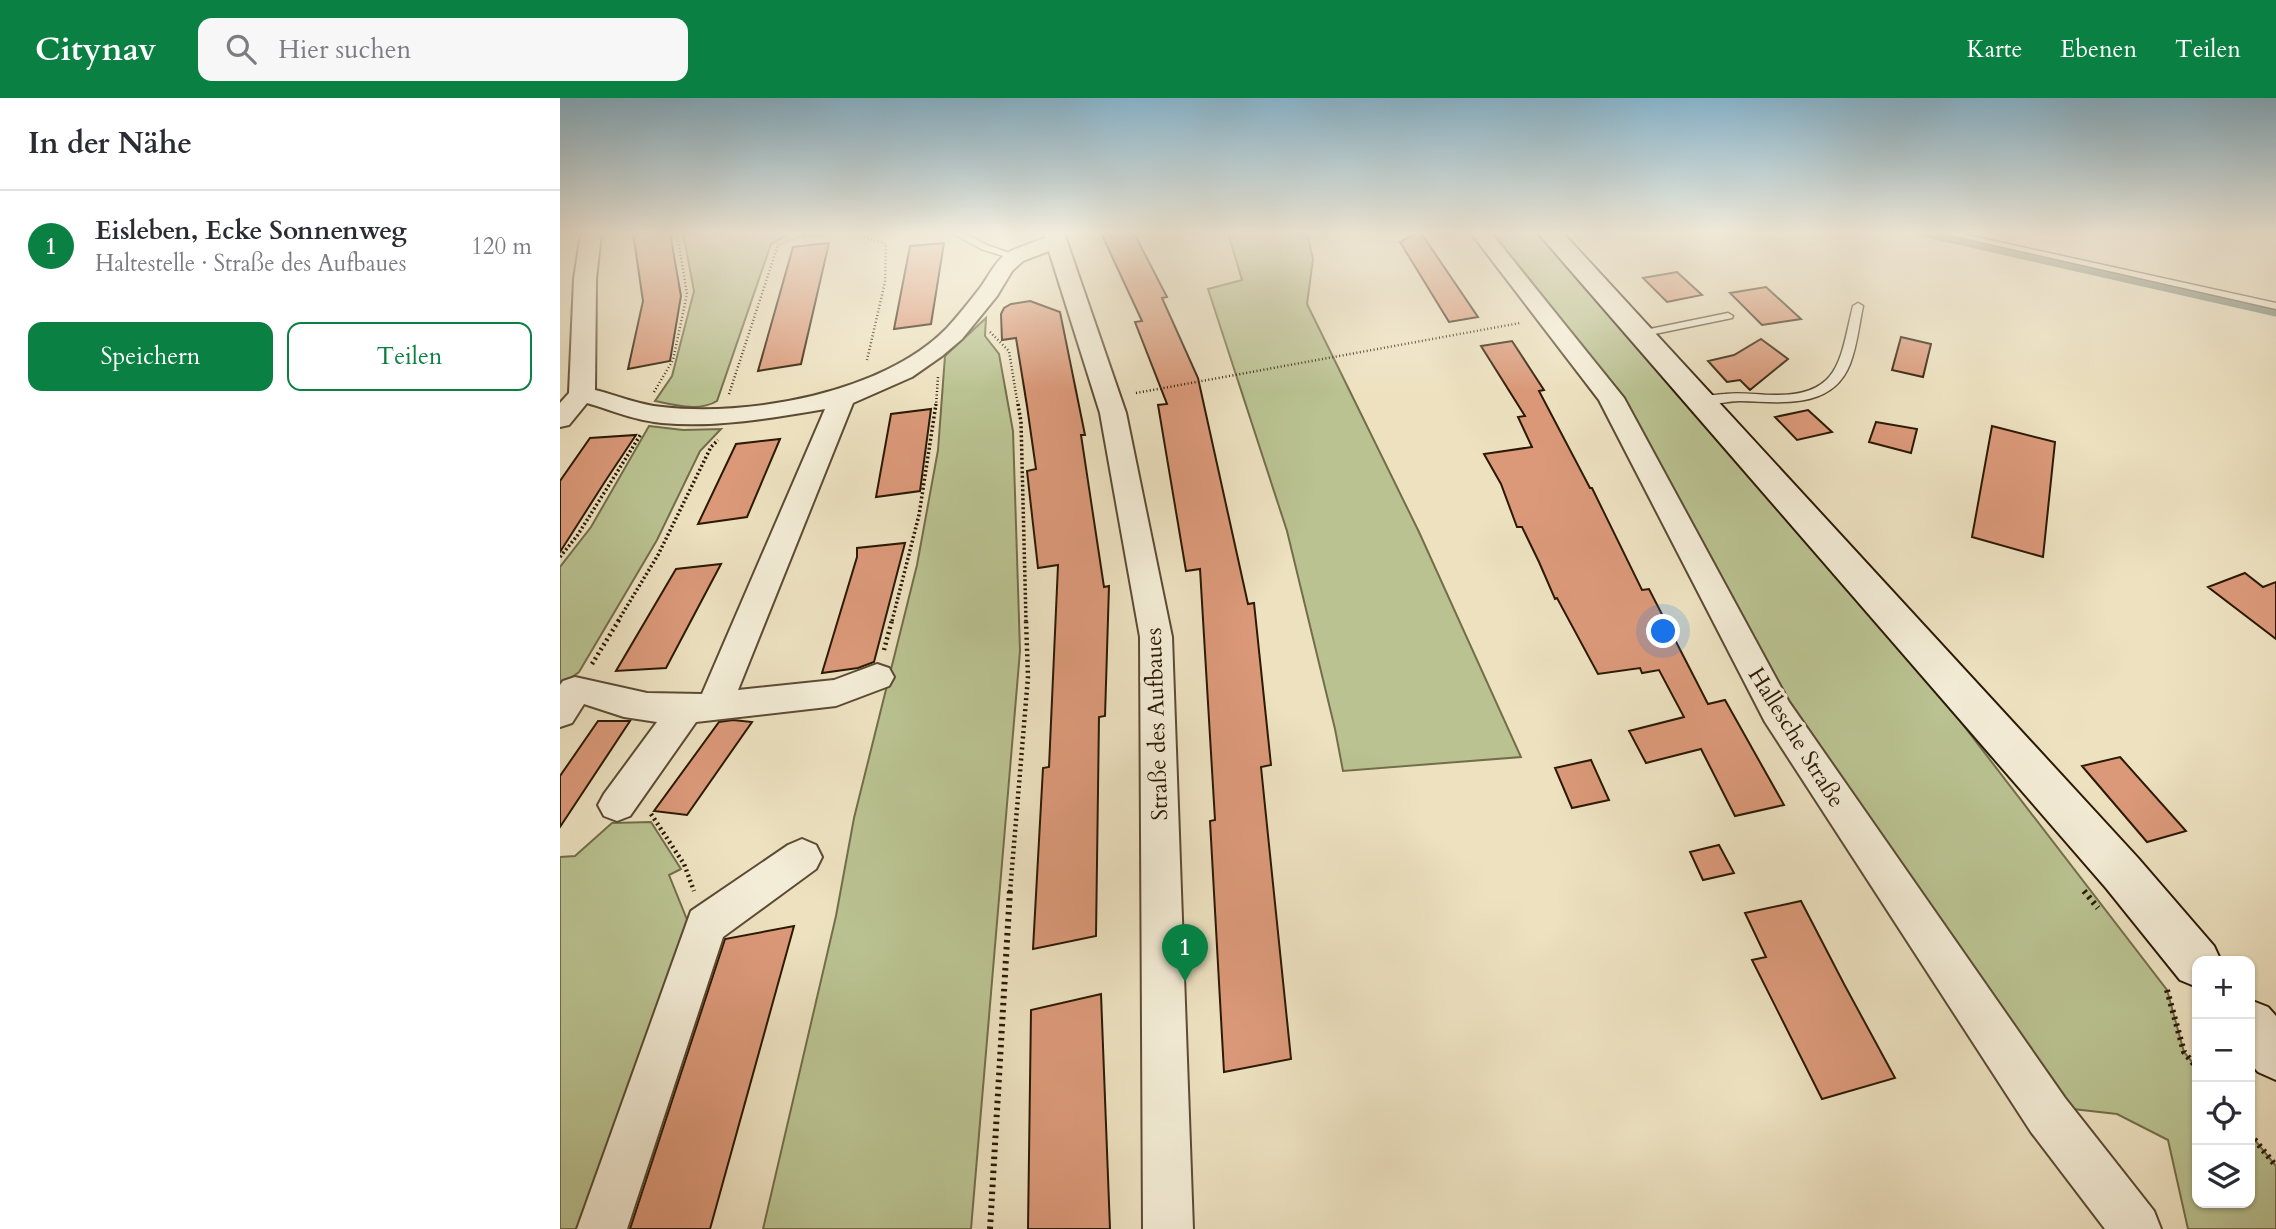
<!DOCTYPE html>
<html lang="de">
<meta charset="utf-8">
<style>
body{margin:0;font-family:Cardo,serif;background:#f7f7f7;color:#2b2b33}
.controls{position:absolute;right:21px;bottom:21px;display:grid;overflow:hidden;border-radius:14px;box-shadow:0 2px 5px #0004}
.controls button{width:63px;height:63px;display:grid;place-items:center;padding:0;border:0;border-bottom:2px solid #e1e1e2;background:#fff;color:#2b2b33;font:35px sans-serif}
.you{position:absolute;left:1104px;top:534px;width:24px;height:24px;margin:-18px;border:5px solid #fff;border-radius:50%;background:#1a73e8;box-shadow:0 0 0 10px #1a73e833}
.badge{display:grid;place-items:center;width:46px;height:46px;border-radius:50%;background:#0b8043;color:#fff;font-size:23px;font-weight:700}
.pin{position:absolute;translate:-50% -58px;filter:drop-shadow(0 2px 4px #0008)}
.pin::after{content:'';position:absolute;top:37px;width:24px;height:21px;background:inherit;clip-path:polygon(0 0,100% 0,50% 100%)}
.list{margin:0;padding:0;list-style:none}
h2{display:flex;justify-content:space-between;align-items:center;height:91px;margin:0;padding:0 28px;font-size:30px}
h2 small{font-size:23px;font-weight:400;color:#7c7c81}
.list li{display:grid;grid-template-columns:46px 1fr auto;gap:21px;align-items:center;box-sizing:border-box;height:112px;padding:0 28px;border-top:2px solid #e1e1e2}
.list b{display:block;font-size:26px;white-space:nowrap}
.list p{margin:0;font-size:23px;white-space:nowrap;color:#7c7c81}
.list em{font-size:23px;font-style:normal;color:#7c7c81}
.actions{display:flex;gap:14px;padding:21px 28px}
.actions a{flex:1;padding:16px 0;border:2px solid #0b8043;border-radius:14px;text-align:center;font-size:24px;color:#0b8043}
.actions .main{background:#0b8043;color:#fff}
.icon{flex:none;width:38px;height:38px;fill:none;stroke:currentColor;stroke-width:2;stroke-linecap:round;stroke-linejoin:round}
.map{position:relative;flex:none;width:1716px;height:1131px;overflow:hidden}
header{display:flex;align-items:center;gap:42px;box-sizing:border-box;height:98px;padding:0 35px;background:#0b8043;color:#fff}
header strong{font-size:33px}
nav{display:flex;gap:38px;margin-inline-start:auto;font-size:24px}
.search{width:490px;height:63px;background:#f7f7f7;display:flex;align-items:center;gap:18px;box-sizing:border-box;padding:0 24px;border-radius:14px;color:#7c7c81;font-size:26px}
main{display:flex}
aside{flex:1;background:#fff}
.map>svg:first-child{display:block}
.green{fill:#bac291;stroke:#726e4a;stroke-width:2}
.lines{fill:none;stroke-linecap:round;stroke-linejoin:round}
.stream{stroke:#6d7c6c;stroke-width:7}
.building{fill:#db9979;stroke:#2b1904;stroke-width:2}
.service-casing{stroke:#5c4b33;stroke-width:3}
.minor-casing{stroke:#5c4b33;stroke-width:4}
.secondary-casing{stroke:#2b1904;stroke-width:4}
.path-far3{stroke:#2b1904;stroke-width:2.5;stroke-dasharray:1 2.5;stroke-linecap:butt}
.path-far2{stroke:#2b1904;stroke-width:3.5;stroke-dasharray:2 2.5;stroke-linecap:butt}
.path-far1{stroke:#2b1904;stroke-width:4.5;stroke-dasharray:2 3.5;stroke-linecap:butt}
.path{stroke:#2b1904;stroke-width:6;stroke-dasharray:2.5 4.5;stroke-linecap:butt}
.service{fill:#f3ecd6;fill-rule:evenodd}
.minor{fill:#f3ecd6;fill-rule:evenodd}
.secondary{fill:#f3ecd6;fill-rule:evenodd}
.labels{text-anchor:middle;stroke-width:7;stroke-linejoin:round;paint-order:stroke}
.street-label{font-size:23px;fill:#2b1904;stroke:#f3ecd6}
</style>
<header>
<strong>Citynav</strong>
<div class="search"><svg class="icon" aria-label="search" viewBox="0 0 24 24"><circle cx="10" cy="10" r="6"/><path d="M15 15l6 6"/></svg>Hier suchen</div>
<nav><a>Karte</a><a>Ebenen</a><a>Teilen</a></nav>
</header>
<main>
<aside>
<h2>In der Nähe<small></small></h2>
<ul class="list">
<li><span class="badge">1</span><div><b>Eisleben, Ecke Sonnenweg</b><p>Haltestelle · Straße des Aufbaues</p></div><em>120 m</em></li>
</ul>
<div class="actions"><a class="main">Speichern</a><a>Teilen</a></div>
</aside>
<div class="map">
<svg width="1716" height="1131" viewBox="0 0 1716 1131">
<rect width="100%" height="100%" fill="#ede1c0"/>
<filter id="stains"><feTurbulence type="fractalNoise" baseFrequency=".00286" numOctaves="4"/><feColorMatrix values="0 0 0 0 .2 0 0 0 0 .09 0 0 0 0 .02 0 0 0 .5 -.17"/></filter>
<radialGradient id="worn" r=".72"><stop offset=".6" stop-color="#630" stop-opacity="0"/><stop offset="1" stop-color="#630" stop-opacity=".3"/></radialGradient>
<!-- green -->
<path class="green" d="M123 135H227L226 138 211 146 157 303C139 314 115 307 95 303L112 278 134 193Z
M668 135H747L753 161 747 206 859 434 961 659 783 673 775 631 727 433 648 191 682 182Z
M933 135H979L1374 589 1607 892 1624 954 1637 970V1105H1690V1036L1716 1068V1131H1628L1608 1042 1557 1016 1504 1010 1253 653 1062 298Z
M426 220 425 238 439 256 453 333 460 553 411 1131H203L276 818 294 720 357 467 378 352 385 258Z
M89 328 123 332 161 331 140 353 97 442 19 574 0 588V469L31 429Z
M91 724 121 771 109 777 132 834 25 1131H0V759L15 758 52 725Z"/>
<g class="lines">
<!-- stream -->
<path class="stream" d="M1362 135 1716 215"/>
</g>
<!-- building -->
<path class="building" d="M73 135H110L121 198 110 263 68 271 83 203Z
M541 135H574L607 199 602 200 638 280 688 506 694 505 711 667 701 669 731 961 664 974 650 723 655 722 640 471 626 473 598 307 607 306 575 224 582 223Z
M856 135H861L918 219 889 224 840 144Z
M269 145 241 266 198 273 233 149Z
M384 145 371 226 334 231 350 148Z
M1117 174 1142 197 1107 204 1083 180Z
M1206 189 1241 221 1202 227 1170 195Z
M470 203 500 214 525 337H521L544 489 549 488 545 618 539 619 536 838 473 851 483 670 489 669 498 467 478 470 467 373 476 371 467 308 456 240 442 242 441 216 444 210 451 206Z
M1341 239 1371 246 1363 279 1332 272Z
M1201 241 1228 261 1190 292 1180 282 1167 284 1148 263 1174 257Z
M952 243 984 292 979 293 1030 390H1032L1082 492 1089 491 1148 606 1165 602 1224 707 1175 718 1141 651 1086 665 1069 633 1124 619 1099 572 1082 575 1080 570 1038 576 997 500 995 501 979 464 962 429H957L941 386 924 356 972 349 958 319 965 318 921 248Z
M371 311 360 393 316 399 331 316Z
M1248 312 1272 334 1237 342 1215 319Z
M1316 324 1357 331 1351 355 1309 344Z
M1432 328 1495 344 1483 459 1412 439Z
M76 337 46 382 0 454V383L30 340Z
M220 341 187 419 138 426 176 346Z
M345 445 314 564 298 570 262 575 297 459V450Z
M161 466 106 570 56 573 116 471Z
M1685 475 1703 489 1716 484V541L1648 489Z
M173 622 192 624 127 717 94 713 159 624Z
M38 623H70L0 729V678Z
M1560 659 1626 733 1587 744 1522 668Z
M1031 662 1049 702 1012 710 995 670Z
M1159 747 1174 775 1143 782 1130 754Z
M1241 803 1284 886 1335 980 1262 1001 1192 862 1206 859 1185 815Z
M234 828 150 1131H70L165 841Z
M541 896 550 1131H468L471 912Z"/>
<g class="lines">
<!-- service casing -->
<g class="service-casing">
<path id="service" d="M392 135H404L427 147 461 159 456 162 421 151Z
M1382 135H1398L1716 205V211Z
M1298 205 1303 208C1299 227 1297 248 1290 266 1272 312 1221 304 1181 303 1168 302 1144 311 1134 303 1142 297 1155 297 1165 296 1181 294 1198 297 1214 297 1281 298 1280 261 1293 208Z
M1168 215 1173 218 1172 220 1080 239 1074 236 1080 233Z"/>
</g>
<!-- minor casing -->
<g class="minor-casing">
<path id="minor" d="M21 135H41L36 181 35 292C56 297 79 307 102 309 189 319 323 295 386 231 398 218 410 203 420 190 429 178 434 165 446 156 457 149 473 145 485 140L484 135H504L566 315 612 539 633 1131H583L580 539 540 315 489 153 463 163 452 173 437 198 402 241 382 258 352 279 293 305 178 592 274 582 317 566 329 570 334 579 329 588 276 608 136 624 70 718 57 723 44 718 38 707 44 696 97 624 64 619 24 606 12 625 0 629V587L3 583 15 579 87 595 142 596 265 311C211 320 157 330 102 325 77 323 51 312 27 305L9 327 0 329V305L9 295 14 181Z
M911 135H931L1064 300 1229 604 1505 1000 1594 1113 1601 1131H1545L1471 1034 1205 624 1039 302Z
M242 741 256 747 262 759 256 771 163 839 67 1131H17L131 813 228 747Z"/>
</g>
<!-- secondary casing -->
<g class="secondary-casing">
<path id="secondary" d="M978 135H1003L1578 760 1654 848 1661 863H1637V889L1620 882 1546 790Z
M1690 902 1708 909 1716 918V982L1698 974 1690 965Z"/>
</g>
<!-- path-far3 -->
<path class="path-far3" d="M291 135 326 146 325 184 307 262
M430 234 449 253 458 308
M94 294 113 262 127 196 117 135
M576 295 960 225
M169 296 218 147 238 139 279 135
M376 308 378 279"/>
<!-- path-far2 -->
<path class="path-far2" d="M458 306 461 324 466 523
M0 459 17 438 81 336
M58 523 98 457 151 349 158 342
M332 523 359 417 376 306"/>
<!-- path-far1 -->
<path class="path-far1" d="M324 552 332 522
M32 566 59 522
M91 716 124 766 134 793
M450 794 468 579 466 522"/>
<!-- path -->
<path class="path" d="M1524 793 1538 810
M1607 892 1624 954 1637 970
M1690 1036 1716 1068
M430 1131 450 792"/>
<!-- service -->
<use href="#service" class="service"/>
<!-- minor -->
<use href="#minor" class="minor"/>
<!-- secondary -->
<use href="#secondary" class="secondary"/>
</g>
<!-- sky -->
<linearGradient id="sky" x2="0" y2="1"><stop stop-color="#88b8d2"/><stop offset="0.46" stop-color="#f7f2e3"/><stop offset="1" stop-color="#f7f2e3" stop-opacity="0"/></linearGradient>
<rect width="1716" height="293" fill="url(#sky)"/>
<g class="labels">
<!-- street labels -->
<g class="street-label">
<text transform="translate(596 626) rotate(-92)" y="8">Straße des Aufbaues</text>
<text transform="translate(1237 639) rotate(58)" y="8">Hallesche Straße</text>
</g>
</g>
<rect width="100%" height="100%" filter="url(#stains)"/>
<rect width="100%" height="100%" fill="url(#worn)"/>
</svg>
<div class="controls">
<button>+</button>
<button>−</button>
<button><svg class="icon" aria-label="locate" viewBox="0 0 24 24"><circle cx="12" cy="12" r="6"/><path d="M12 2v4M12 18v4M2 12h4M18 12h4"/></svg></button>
<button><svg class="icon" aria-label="layers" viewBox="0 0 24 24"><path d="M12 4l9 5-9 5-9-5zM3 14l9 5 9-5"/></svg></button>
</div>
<div class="you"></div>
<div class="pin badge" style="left:625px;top:884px">1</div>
</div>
</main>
